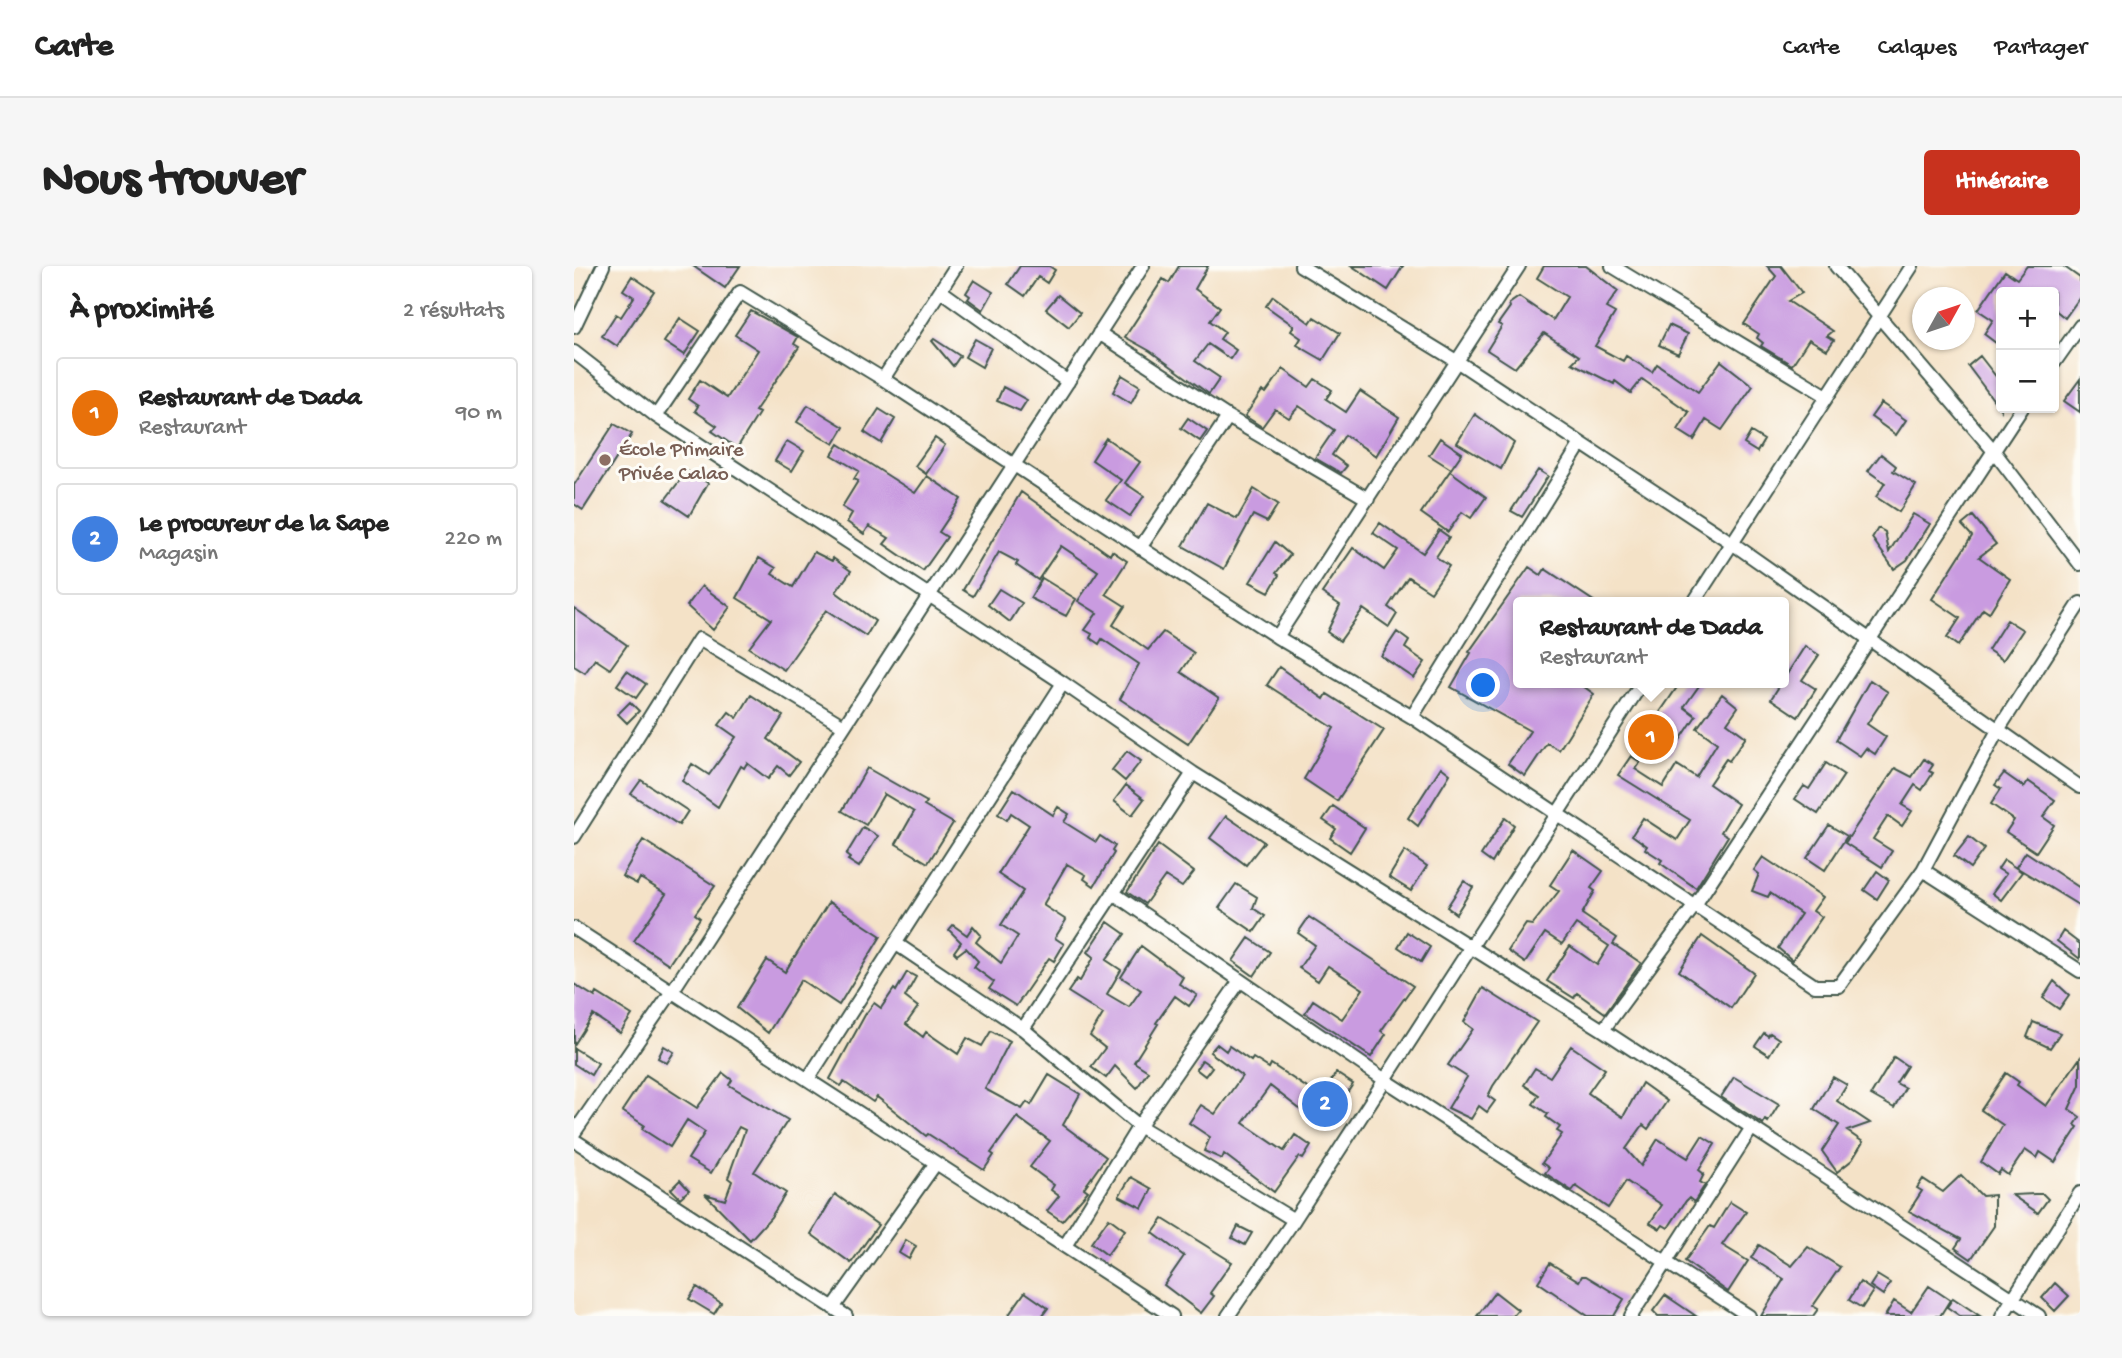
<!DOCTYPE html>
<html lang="fr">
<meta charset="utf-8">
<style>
body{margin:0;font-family:"Gochi Hand",sans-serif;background:#f6f6f6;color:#222}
.controls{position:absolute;right:21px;top:21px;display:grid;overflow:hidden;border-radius:7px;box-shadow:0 2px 5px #0004}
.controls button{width:63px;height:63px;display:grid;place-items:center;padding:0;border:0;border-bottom:2px solid #e0e0e0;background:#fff;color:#222;font:35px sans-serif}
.compass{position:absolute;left:1338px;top:21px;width:63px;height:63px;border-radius:50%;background:#fff;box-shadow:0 2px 5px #0004;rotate:50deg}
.you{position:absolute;left:910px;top:420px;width:24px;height:24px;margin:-18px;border:5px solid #fff;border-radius:50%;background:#1a73e8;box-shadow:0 0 0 10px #1a73e833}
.badge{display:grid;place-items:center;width:46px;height:46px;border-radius:50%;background:#c8321e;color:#fff;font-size:23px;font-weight:700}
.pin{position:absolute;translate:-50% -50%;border:4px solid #fff;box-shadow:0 2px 7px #0006}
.popup{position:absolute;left:939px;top:331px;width:276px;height:91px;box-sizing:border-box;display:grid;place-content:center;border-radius:7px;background:#fff;filter:drop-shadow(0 2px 5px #0005);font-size:23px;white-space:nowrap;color:#767676}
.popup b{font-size:26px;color:#222}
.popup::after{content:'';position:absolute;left:50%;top:100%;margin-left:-14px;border:14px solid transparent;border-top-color:#fff}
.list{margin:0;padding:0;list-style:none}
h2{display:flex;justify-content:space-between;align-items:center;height:91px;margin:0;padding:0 28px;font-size:30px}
h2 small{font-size:23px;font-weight:400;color:#767676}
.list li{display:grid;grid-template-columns:46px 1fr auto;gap:21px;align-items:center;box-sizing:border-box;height:112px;margin:0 14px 14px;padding:0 14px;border:2px solid #e0e0e0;border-radius:7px}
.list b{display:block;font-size:26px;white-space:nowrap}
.list p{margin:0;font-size:23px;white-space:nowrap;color:#767676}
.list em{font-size:23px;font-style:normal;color:#767676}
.map{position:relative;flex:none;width:1506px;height:1050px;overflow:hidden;border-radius:7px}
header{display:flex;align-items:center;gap:42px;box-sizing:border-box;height:98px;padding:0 35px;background:#fff;border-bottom:2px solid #e0e0e0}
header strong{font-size:33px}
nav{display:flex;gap:38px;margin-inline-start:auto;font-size:24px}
.intro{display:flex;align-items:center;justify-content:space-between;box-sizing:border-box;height:168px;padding:0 42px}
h1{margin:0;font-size:49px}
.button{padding:18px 32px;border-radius:7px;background:#c8321e;color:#fff;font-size:24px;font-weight:700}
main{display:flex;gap:42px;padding:0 42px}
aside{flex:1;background:#fff;border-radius:7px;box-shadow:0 2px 5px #0004}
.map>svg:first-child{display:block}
.building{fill:#c99be0}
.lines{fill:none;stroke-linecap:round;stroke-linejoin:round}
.street-casing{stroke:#3f564a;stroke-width:16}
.street{stroke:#fff;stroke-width:12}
.education-dot{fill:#8d6e63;stroke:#fdfcf7;stroke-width:2.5}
.labels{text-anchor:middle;stroke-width:6;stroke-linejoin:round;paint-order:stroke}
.education-label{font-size:21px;fill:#785e54;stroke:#fdfcf7;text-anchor:start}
</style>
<header>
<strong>Carte</strong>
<nav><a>Carte</a><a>Calques</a><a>Partager</a></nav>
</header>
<div class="intro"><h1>Nous trouver</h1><a class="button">Itinéraire</a></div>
<main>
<aside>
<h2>À proximité<small>2 résultats</small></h2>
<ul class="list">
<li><span class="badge" style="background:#e8710a">1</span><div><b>Restaurant de Dada</b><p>Restaurant</p></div><em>90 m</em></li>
<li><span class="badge" style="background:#3f7fe0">2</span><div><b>Le procureur de la Sape</b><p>Magasin</p></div><em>220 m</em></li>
</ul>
</aside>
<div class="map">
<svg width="1506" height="1050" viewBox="0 0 1506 1050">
<rect width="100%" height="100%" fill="#fdfcf7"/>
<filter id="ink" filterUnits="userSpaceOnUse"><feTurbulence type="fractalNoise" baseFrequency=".0143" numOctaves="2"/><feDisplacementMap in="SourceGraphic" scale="14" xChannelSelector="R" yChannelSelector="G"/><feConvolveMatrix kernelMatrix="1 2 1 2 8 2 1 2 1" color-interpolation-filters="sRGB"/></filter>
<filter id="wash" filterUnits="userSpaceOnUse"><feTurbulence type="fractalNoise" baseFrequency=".00686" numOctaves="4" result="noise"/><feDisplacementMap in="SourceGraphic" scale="28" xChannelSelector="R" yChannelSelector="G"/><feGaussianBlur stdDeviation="1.57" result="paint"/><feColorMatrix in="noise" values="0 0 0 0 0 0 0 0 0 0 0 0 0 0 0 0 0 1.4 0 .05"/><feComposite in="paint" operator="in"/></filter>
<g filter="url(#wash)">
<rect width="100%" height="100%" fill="#f4e2c7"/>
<g id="blocks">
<!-- building -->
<path class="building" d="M119 0H166L151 22Z
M446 0H475L481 4 473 17 464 11 451 30 434 18Z
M605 0H634L621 23 646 41 636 55 651 66 646 73 662 84 656 93 634 78 621 95 646 112 635 128 576 85 551 71 589 13 595 17Z
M778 0H829L814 24Z
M970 0H1012L1044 25 1032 42 1041 47 1021 80 1049 95 1052 90 1078 106 1083 98 1124 126 1147 95 1179 120 1148 164 1132 154 1120 174 1104 164 1115 146 1068 113 1057 127 1041 115 1040 118 998 97 1005 90 970 67 941 102 913 84 928 60 924 58 936 41 935 38 945 31 979 54 993 31 963 12Z
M1193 0H1207L1228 27 1214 35 1259 65 1253 70 1260 74 1253 84 1235 73 1218 99 1187 80 1189 77 1183 72 1185 68 1170 58 1202 10Z
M1453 0H1489L1506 12V31L1491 52 1480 43V26H1427V69L1422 77 1410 68 1419 54 1404 44 1431 5 1443 13Z
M58 10 80 25 43 80 28 70 42 48 47 51 60 31 49 24Z
M400 14 419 26 409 44 394 33 396 30 392 27Z
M484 29 506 47 495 61 472 43Z
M699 30 736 57 740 51 766 67 749 94 723 79 727 72 717 65 720 60 692 40Z
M177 45 224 71 220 78 225 81 181 145 185 147 163 182 138 165 143 160 121 145 124 140 114 133 126 114 153 132 184 84 161 69Z
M106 52 126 65 110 89 90 76Z
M1095 59 1114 68 1104 88 1085 79Z
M360 73 386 90 379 100 358 75Z
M401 73 417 82 408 101 391 91Z
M1406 90 1427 117V144L1394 100Z
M709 103 735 121 741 113 758 124 752 133 772 146 786 125 825 151 802 190 771 169 758 189 773 200 767 207 741 192 760 164 725 140 715 152 701 143 688 161 671 150 688 125 692 127Z
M548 109 566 120 557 137 539 126Z
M1506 113V146L1490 135Z
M429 121 453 134 446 145 423 135Z
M1307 137 1332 154 1322 169 1297 151Z
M234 139 270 161 260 178 223 156Z
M305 143 321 153 307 177 290 166Z
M901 148 940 177 927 203 883 177Z
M614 152 633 165 626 175 607 162Z
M40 158 58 168 9 244 0 238V219Z
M1177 166 1190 174 1183 186 1170 178Z
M361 172 371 179 352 208 341 200Z
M532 172 566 196 551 217 570 230 556 250 532 234 547 214 518 194Z
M866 172 888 187 877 203 855 189Z
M213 175 230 185 218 205 201 195Z
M265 178 341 227 353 210 387 233 365 266 373 271 349 305 310 278 315 272 295 260 290 268 273 256 278 247 268 241 284 215 280 213 285 205 258 189Z
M1307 188 1322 200 1319 205 1342 219 1325 246 1302 231 1311 217 1294 205Z
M964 204 974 210 948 251 937 245Z
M113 205 134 217 115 250 91 234Z
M876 205 912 231 897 252 888 246 874 266 847 247Z
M680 223 704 238 693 256 679 249 650 303 609 280 633 237 663 253Z
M447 226 536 289 538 285 553 295 532 328 551 340 539 359 574 384 589 366 620 387 607 406 645 432 614 478 546 433 565 398 528 373 525 378 516 372 518 368 511 364 523 347 504 335 524 305 487 280 464 314 442 299 444 296 425 286 399 330 389 324Z
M1339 248 1356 258 1333 294 1320 303 1298 272 1304 262 1311 266 1315 286Z
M1399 250 1422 278 1405 291 1436 313 1415 347 1409 343 1384 380 1373 372 1386 352 1358 333 1398 270 1388 259Z
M806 257 849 287 865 264 875 271 862 291 875 300 857 326 834 311 814 341 823 348 815 361 789 343 766 375 753 366 766 339 748 327 779 282 810 304 824 284 799 267Z
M701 276 716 289 702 307 705 309 695 326 676 316Z
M240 286 258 295 259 292 277 305 262 326 301 355 292 370 252 344 210 404 175 382 197 353 163 332 185 292 202 302 198 308 219 321Z
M955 301 967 309 971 303 1021 336H944V417H1011L1009 420 1020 428 985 484 973 477 951 510 934 498 956 465 877 421 897 387 895 386Z
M468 312 502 333 492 350 456 332Z
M128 320 156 341 139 364 113 340Z
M425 323 448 337 436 356 414 339Z
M0 342 53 379 36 403 21 393 11 407 0 400Z
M1433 354 1449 364 1429 394 1414 384Z
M823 366 835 375 831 382 851 396 840 412 807 390Z
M1231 380 1245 389 1228 414 1242 423 1224 451 1197 433Z
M705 401 750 433 753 428 810 464 763 535 730 513 760 462 693 419Z
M53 405 72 418 62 432 43 419Z
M1296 414 1314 426 1293 458 1312 471 1301 488 1292 482 1286 490 1262 474Z
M1106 417H1127L1110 441 1122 450 1096 489 1069 471Z
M1148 428 1164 441 1153 457 1172 471 1155 495 1152 493 1135 518 1164 538 1147 566 1154 570 1122 622 1086 597 1088 594 1071 583 1073 580 1058 569 1069 552 1103 574 1116 554 1044 509 1057 490 1066 496 1061 503 1089 521 1103 499 1122 511 1143 477 1123 462Z
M177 429 209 450 194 473 225 496 215 509 204 500 194 513 173 497 170 502 167 500 144 541 108 515 118 498 135 509 162 471 145 459 155 446 163 452Z
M56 436 65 445 53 457 44 448Z
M553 485 567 495 551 515 538 504Z
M1350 493 1359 499 1355 505 1359 507 1348 524 1341 519 1328 539 1338 545 1328 560 1314 550 1299 573 1318 585 1308 601 1271 577 1321 502 1338 511Z
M1252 497 1270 509 1244 548 1221 533 1230 520 1235 523Z
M867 501 876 508 844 560 834 552Z
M293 502 353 536 350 540 379 557 354 597 322 578 340 546 310 528 292 559 268 545Z
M1430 507 1450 521 1454 515 1481 534 1469 551 1480 559 1462 586 1432 566 1440 554 1417 538 1427 523 1421 519Z
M67 514 114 545 105 559 57 528Z
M552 519 570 533 558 549 540 535Z
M440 523 479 549 484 541 495 548 490 556 522 576 526 570 541 580 538 585 540 587 520 620 510 613 512 609 493 598 469 639 492 654 481 672 490 678 480 695 475 692 442 740 415 723 420 716 400 701 404 695 392 682 383 689 380 686 387 676 375 664 379 659 393 669 399 660 407 669 402 676 427 697 444 670 427 659 449 625 424 608 455 559 437 547 433 554 424 548Z
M759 540 791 562 776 586 756 572 762 563 749 554Z
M652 550 690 576 672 599 636 572Z
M931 552 940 559 918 597 907 589Z
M1255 559 1273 570 1251 604 1233 592Z
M289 561 304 570 285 601 274 594 276 592 272 589Z
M1395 571 1410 583 1396 602 1380 590Z
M69 574 141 620 121 648 126 652 95 698 60 675 92 628 66 612 63 618 48 610Z
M584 579 620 606 608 621 591 610 571 638 553 626Z
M999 584 1029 605 1017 622 1021 625 1008 648 1043 672 1039 678 1067 697 1031 747 1003 727 1000 732 973 715 996 680 1023 699 1035 680 1002 658 988 678 971 667 951 697 934 685 952 658 958 659 985 625 976 619Z
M831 585 853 600 837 625 815 611Z
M1452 586 1506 622V640L1442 601Z
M1189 591 1249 631 1239 645 1248 651 1218 694 1204 682 1227 648 1196 627 1194 631 1178 625 1185 608 1180 604Z
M1430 594 1448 606 1427 634 1418 627 1432 608 1424 603Z
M1303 605 1315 614 1303 633 1290 624Z
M890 615 899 621 882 648 873 641Z
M662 618 683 631 679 642 691 650 680 666 645 642Z
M255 636 307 670 265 739 227 714 194 767 163 742 193 694 211 706Z
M735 651 839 720 807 765 812 768 797 791 731 747 739 734 768 753 789 723 754 700 744 715 725 702 741 679 724 667Z
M534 656 551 668 532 694 547 704 533 728 555 741 567 724 547 711 567 680 609 711 605 718 623 729 615 740 601 730 582 757 584 758 560 796 574 805 563 822 541 800 532 812 517 801 531 782 516 770 529 748 494 726 503 713 506 715 520 691 514 686Z
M1489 665 1506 678V693L1483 675Z
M833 666 856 681 847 696 824 681Z
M1128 670 1180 707 1157 742 1105 705Z
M675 672 696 686 680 710 659 695Z
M333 706 342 711 331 731 344 741 332 758 349 771 352 766 384 788 393 772 408 780 417 765 436 775 411 823 448 843 453 836 457 839 475 809 506 828 489 859 532 891 510 922 514 925 488 955 473 945 485 930 477 924 480 919 456 901 476 875 443 851 417 887 420 889 410 904 354 868 352 870 303 831 299 836 270 816 267 820 256 813 291 749 300 737 307 742 320 723 322 725Z
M1480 715 1495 729 1485 743 1469 732Z
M0 718 21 731 23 727 58 749 46 767 19 749 0 779Z
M909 722 963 756 919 820 914 830 921 835 913 846 905 840 897 853 874 842 893 811 874 799 899 763 890 756Z
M1459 756 1486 767 1476 782 1453 771Z
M1190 767 1194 770 1196 767 1205 773 1195 789 1181 780Z
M643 778 652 785 655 780 677 795 679 792 695 802 697 798 747 831 762 807 779 818 750 862 696 820 669 857 710 885 721 869 737 880 729 893 725 891 700 926 650 888 648 893 630 885 636 871 615 857 627 839 641 848 668 810 636 786Z
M90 780 100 786 93 797 84 792Z
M997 780 1031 803 1014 827 1049 851 1068 817 1093 835 1074 863 1069 859 1052 883 1067 900 1084 873 1114 892 1128 870 1141 878 1125 904 1130 908 1126 916 1131 919 1120 936 1115 932 1112 935 1094 962 1089 959 1086 963 1076 957 1088 939 1052 915 1034 942 1002 920 998 925 971 907 975 902 968 897 988 868 983 865 986 861 972 851 974 848 959 838 965 829 950 819 961 802 976 811Z
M0 782 24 797 17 809 0 798Z
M1320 791 1333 800 1322 817 1331 822 1320 842 1297 829Z
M1506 792V819L1495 843 1506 851 1501 859 1504 861 1481 896 1466 886 1463 892 1451 884 1434 909 1427 904 1424 908 1407 896 1429 859 1407 844 1432 807 1445 816 1443 819 1472 840Z
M628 794 638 801 631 810 622 803Z
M149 807 158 814 155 819 214 854 180 906 212 927 197 951 176 974 131 928 151 934 158 915 154 912 171 864 165 861 137 907 114 893 131 866 113 854 96 881 68 863 70 859 48 845 72 809 123 842Z
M1160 811 1205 838 1194 856 1191 854 1189 858 1147 831Z
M1259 811 1273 819 1263 835 1296 857 1273 865 1289 876 1278 894 1263 906 1248 885 1265 859 1240 843Z
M1387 909 1408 930 1420 929V960L1397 993 1381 982 1387 973 1335 945 1348 925 1343 922 1349 913 1369 926Z
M557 911 578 923 568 942 545 930Z
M106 914 115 924 106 932 97 923Z
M261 928 304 959 277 997 237 968Z
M1461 928H1469L1474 933 1464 947 1438 929Z
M1156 936 1172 946 1148 979 1174 995 1154 1026 1111 995 1136 960 1140 962Z
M535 952 551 964 533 989 517 977Z
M589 953 658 996 636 1027 640 1030 627 1047 590 1019 610 990 579 967Z
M664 960 678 967 671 979 658 972Z
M332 974 342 980 335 993 325 987Z
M1185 979 1218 1000 1234 981 1266 1001 1239 1040 1244 1043 1239 1050H1187L1210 1013 1177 992Z
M976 997 1005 1015 1008 1010H1012L1050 1033 1040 1050H1014L964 1016Z
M1303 1009 1316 1017 1309 1029 1296 1020Z
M1286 1016 1299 1025 1288 1042 1275 1034Z
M1481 1017 1495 1030 1481 1045 1468 1032Z
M1355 1020 1376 1034 1366 1050H1311L1320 1035 1337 1046Z
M123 1021 147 1037 140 1048 115 1033Z
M451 1026 474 1042 468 1050H434Z
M921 1026 944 1044 939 1050H903Z
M1091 1029 1122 1050H1084L1079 1045Z
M1379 1032 1406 1050H1386L1373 1041Z"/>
</g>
</g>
<g filter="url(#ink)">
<use href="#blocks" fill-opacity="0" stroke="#3f564a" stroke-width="2"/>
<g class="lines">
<!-- street casing -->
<g class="street-casing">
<path id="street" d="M727 0 884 96 1158 277 1506 521
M1038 0 1253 130
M1262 0 1419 184 1506 298
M367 25 494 116
M0 61 29 0
M525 67 654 151 794 233
M0 86 82 150 489 417 619 507 1029 764 1465 1050
M1480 97 1506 60
M309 113 382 0
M82 150 166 26 309 113 703 371 838 451 1241 720H1265L1349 604 1424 464 1506 337
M566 282 654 151
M1120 336 1338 0
M703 371 945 0
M838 451 1006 179
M0 571 125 373 270 460
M1349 604 1506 705
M539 627 811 814 1175 1050
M0 662 598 1050
M321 677 449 763 565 860 720 954
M449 763 619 507
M1029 764 1121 639 1448 142
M234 813 489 417
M0 867 99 724 569 0
M0 874 272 1050
M491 980 565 860 665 716
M259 1042 362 897
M654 1050 720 954 1068 417
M1057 1050 1177 863
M1428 1050 1506 927"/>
</g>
<!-- street -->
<use href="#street" class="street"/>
</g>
</g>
<!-- markers -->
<circle class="education-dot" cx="31" cy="194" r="7"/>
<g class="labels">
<!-- education labels -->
<g class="education-label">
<text x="45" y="189">École Primaire<tspan x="45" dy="24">Privée Calao</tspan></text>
</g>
</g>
</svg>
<div class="controls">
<button>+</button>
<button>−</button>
</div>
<svg class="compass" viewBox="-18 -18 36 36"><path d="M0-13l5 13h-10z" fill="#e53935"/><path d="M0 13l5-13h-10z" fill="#767676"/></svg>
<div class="you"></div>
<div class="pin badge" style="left:1077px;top:471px;background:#e8710a">1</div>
<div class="popup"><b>Restaurant de Dada</b>Restaurant</div>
<div class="pin badge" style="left:751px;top:838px;background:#3f7fe0">2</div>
</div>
</main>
